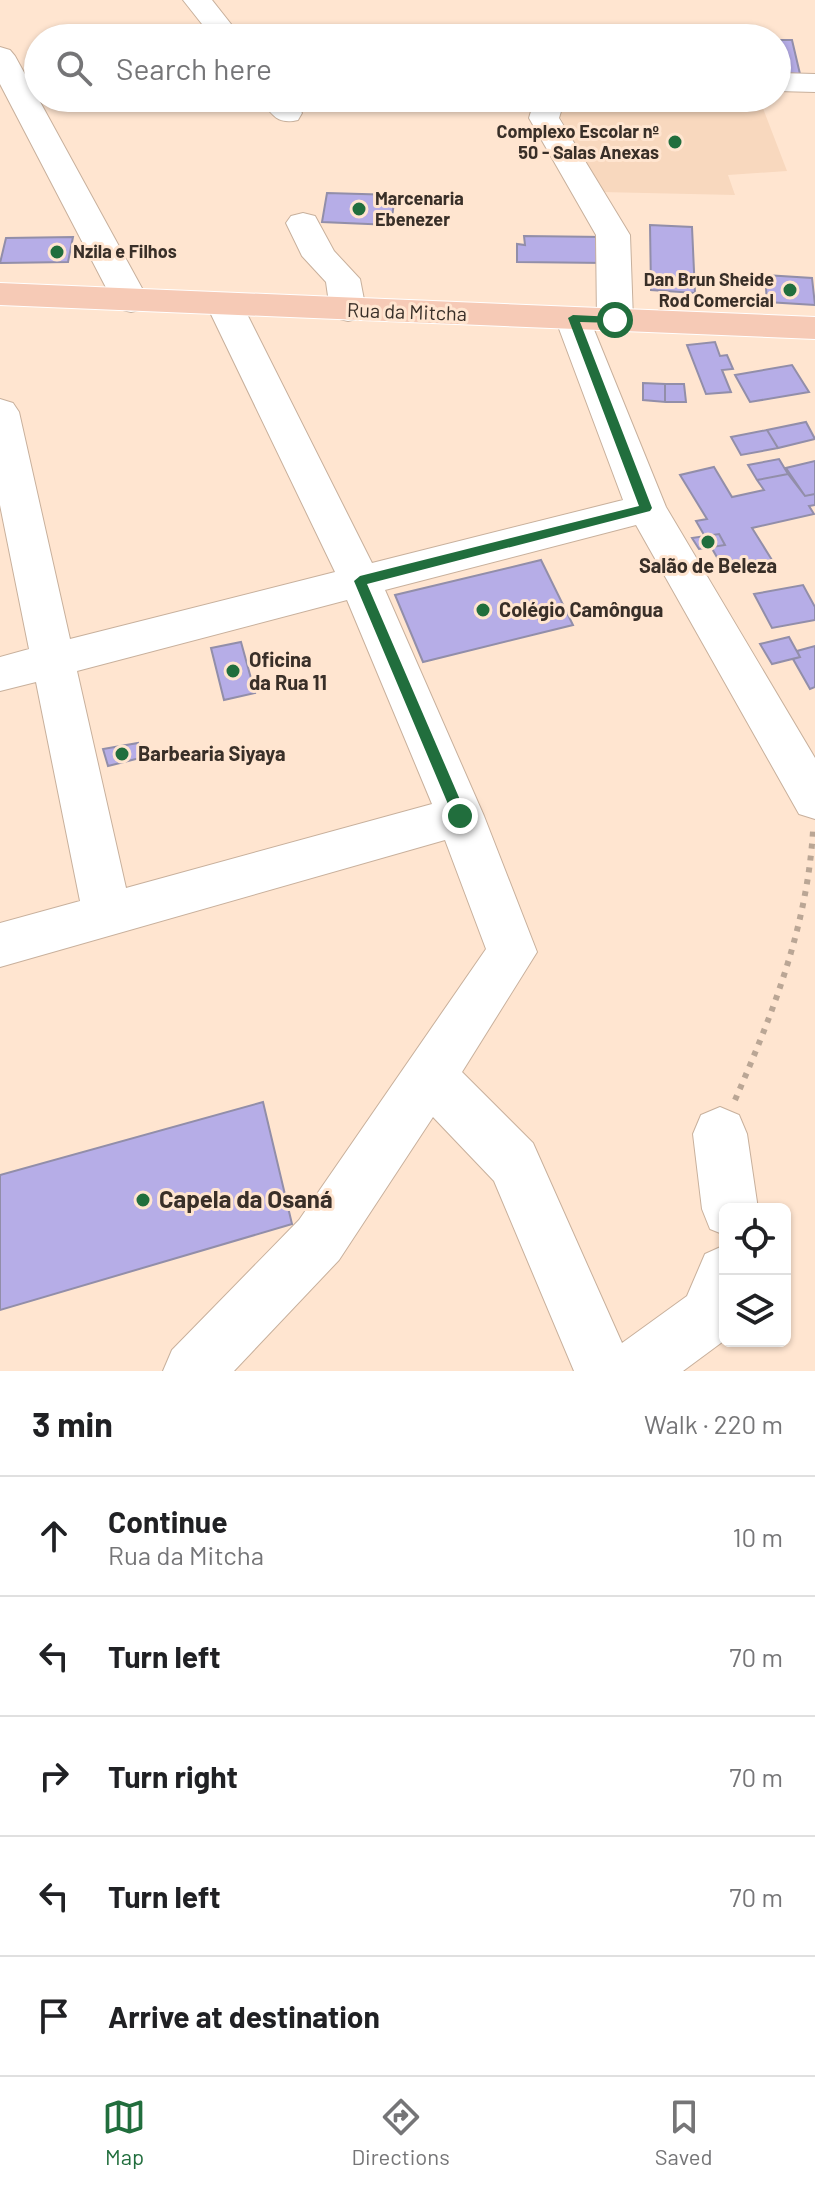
<!DOCTYPE html>
<meta charset="utf-8">
<style>
body{margin:0;font-family:Barlow,sans-serif;background:#f2f2f2;color:#202124}
.controls{position:absolute;right:24px;bottom:24px;display:grid;overflow:hidden;border-radius:12px;box-shadow:0 2px 6px #0004}
.controls button{width:72px;height:72px;display:grid;place-items:center;padding:0;border:0;border-bottom:2px solid #e0e0e0;background:#fff;color:#202124;font:40px sans-serif}
.stop{position:absolute;width:24px;height:24px;margin:-18px;border:6px solid #216e3d;border-radius:50%;background:#fff}
.stop.end{background:#216e3d;border-color:#fff;box-shadow:0 2px 8px #0008}
.list{margin:0;padding:0;list-style:none}
h2{display:flex;justify-content:space-between;align-items:center;height:104px;margin:0;padding:0 32px;font-size:34px}
h2 small{font-size:26px;font-weight:400;color:#757577}
.list li{display:grid;grid-template-columns:52px 1fr auto;gap:24px;align-items:center;box-sizing:border-box;height:120px;padding:0 32px;border-top:2px solid #e0e0e0}
.list b{display:block;font-size:30px;white-space:nowrap}
.list p{margin:0;font-size:26px;white-space:nowrap;color:#757577}
.list em{font-size:26px;font-style:normal;color:#757577}
.icon{flex:none;width:44px;height:44px;fill:none;stroke:currentColor;stroke-width:2;stroke-linecap:round;stroke-linejoin:round}
.map{position:relative;flex:none;width:815px;height:1371px;overflow:hidden}
.search{position:absolute;background:#fff;box-shadow:0 2px 6px #0004;left:24px;right:24px;top:24px;height:88px;display:flex;align-items:center;gap:20px;box-sizing:border-box;padding:0 28px;border-radius:44px;color:#757577;font-size:30px}
.sheet{height:704px;background:#fff}
nav{display:flex;justify-content:space-around;align-items:center;box-sizing:border-box;height:112px;border-top:2px solid #e0e0e0;background:#fff;font-size:22px;color:#757577}
nav a{display:grid;justify-items:center;gap:4px}
nav .on{color:#216e3d}
.map>svg:first-child{display:block}
.built{fill:#f8d8be}
.building{fill:#b6ade7;stroke:#928ea9;stroke-width:2}
.lines{fill:none;stroke-linecap:round;stroke-linejoin:round}
.minor-casing{stroke:#c8b09c;stroke-width:2}
.major-casing{stroke:#fff;stroke-width:2}
.path{stroke:#baa695;stroke-width:6;stroke-dasharray:5 7;stroke-linecap:butt}
.minor{fill:#fff;fill-rule:evenodd}
.major{fill:#f6cab6;fill-rule:evenodd}
.route{fill:#216e3d}
.poi-dot{fill:#216e3d;stroke:#ffe5d0;stroke-width:3}
.labels{text-anchor:middle;stroke-width:6;stroke-linejoin:round;paint-order:stroke}
.far-poi-label{font-size:18px;font-weight:bold;fill:#392f28;stroke:#ffe5d0;text-anchor:end}
.street-label{font-size:20px;fill:#392f28;stroke:#ffe5d0}
.poi-label{font-size:20px;font-weight:bold;fill:#392f28;stroke:#ffe5d0;text-anchor:start}
.near-poi-label{font-size:24px;font-weight:bold;fill:#392f28;stroke:#ffe5d0;text-anchor:start}
</style>
<div class="map">
<svg width="815" height="1371" viewBox="0 0 815 1371">
<rect width="100%" height="100%" fill="#ffe5d0"/>
<!-- built -->
<path class="built" d="M564 98H759L787 171 728 175 735 195 601 192 558 113Z"/>
<!-- building -->
<path class="building" d="M777 40H792L800 74 777 73Z
M327 193 395 195 391 225 322 222Z
M650 225 692 227 695 293 651 290Z
M524 236 604 237 606 263 517 262V244L525 245Z
M73 237 68 262 0 263 6 238Z
M765 275 812 278 815 305 767 302Z
M715 342 720 356 727 355 733 369 722 370 731 392 706 394 687 345Z
M792 365 809 392 750 402 735 375Z
M643 383 665 384V402L643 400Z
M665 384H684L686 402H665Z
M806 422 815 439 778 448 767 430Z
M767 430 778 448 741 455 731 437Z
M779 459 788 474 757 480 748 465Z
M815 461V494L805 496 786 468Z
M714 467 732 497 764 490 757 480 788 474 805 496 815 494V505L809 506 814 514 752 528 772 560 725 571 696 521 707 519 680 475Z
M719 534 725 545 699 549 692 538Z
M541 560 573 625 423 662 395 595Z
M803 585 815 607V620L772 628 754 594Z
M789 637 800 657 772 664 760 644Z
M241 642 255 693 224 700 211 648Z
M815 646V687L810 689 793 659 800 657 797 651Z
M138 743 140 758 108 766 103 749Z
M263 1102 292 1224 0 1310V1175Z"/>
<g class="lines">
<!-- minor casing -->
<g class="minor-casing">
<path id="minor" d="M183 0H212L242 38H213Z
M0 47 10 50 15 56 149 301 143 309 131 312 119 309 113 301 0 84Z
M777 73 815 74V92L777 91Z
M260 98H291L302 113 298 120C277 125 271 114 260 98Z
M535 98H565L559 118 630 235 633 320 628 328 615 331 602 328 597 320 596 235 529 118Z
M303 213 315 216 334 251 360 279 366 310 360 318 348 321 336 318 330 310 326 282 302 256 286 223 291 216Z
M225 295 237 298 243 306 372 563 623 500 555 318 560 310 573 307 586 310 666 507 815 758V819L799 814 636 525 385 590 484 816 537 952 462 1072 533 1143 622 1343 687 1296 705 1254 725 1245V1340L683 1371H574L494 1181 433 1117 339 1260 234 1371H163L172 1350 299 1220 486 949 445 840 0 967V923L80 901 36 682 0 691V657L29 649 0 505V399L13 403 19 412 70 639 335 572 207 306 213 298ZM347 600 432 804 126 888 77 671Z
M720 1107 739 1115 747 1134 758 1209H725V1235L710 1229 702 1209 693 1134 701 1115Z"/>
</g>
<!-- major casing -->
<g class="major-casing">
<path id="major" d="M0 283 815 317V339L0 305Z"/>
</g>
<!-- path -->
<path class="path" d="M735 1100C773 1013 807 927 813 831"/>
<!-- minor -->
<use href="#minor" class="minor"/>
<!-- major -->
<use href="#major" class="major"/>
</g>
<!-- route -->
<path class="route" d="M573 315 615 317 620 320 615 323 580 322 652 508 650 511 367 584 467 816 460 821 453 816 354 581 360 576 639 506 568 318Z"/>
<!-- markers -->
<g class="poi-dot">
<circle cx="675" cy="142" r="8"/>
<circle cx="359" cy="209" r="8"/>
<circle cx="57" cy="252" r="8"/>
<circle cx="790" cy="290" r="8"/>
<circle cx="708" cy="542" r="8"/>
<circle cx="483" cy="610" r="8"/>
<circle cx="233" cy="671" r="8"/>
<circle cx="122" cy="754" r="8"/>
<circle cx="143" cy="1200" r="8"/>
</g>
<g class="labels">
<!-- far-poi labels -->
<g class="far-poi-label">
<text x="659" y="138">Complexo Escolar nº<tspan x="659" dy="21">50 - Salas Anexas</tspan></text>
<text x="375" y="205" text-anchor="start">Marcenaria<tspan x="375" dy="21">Ebenezer</tspan></text>
<text x="73" y="258" text-anchor="start">Nzila e Filhos</text>
<text x="774" y="286">Dan Brun Sheide<tspan x="774" dy="21">Rod Comercial</tspan></text>
</g>
<!-- street labels -->
<g class="street-label">
<text transform="translate(407 312) rotate(2)" y="7">Rua da Mitcha</text>
</g>
<!-- poi labels -->
<g class="poi-label">
<text x="708" y="573" text-anchor="middle">Salão de Beleza</text>
<text x="499" y="617">Colégio Camôngua</text>
<text x="249" y="667">Oficina<tspan x="249" dy="23">da Rua 11</tspan></text>
<text x="138" y="761">Barbearia Siyaya</text>
</g>
<!-- near-poi labels -->
<g class="near-poi-label">
<text x="159" y="1208">Capela da Osaná</text>
</g>
</g>
</svg>
<div class="controls">
<button><svg class="icon" aria-label="locate" viewBox="0 0 24 24"><circle cx="12" cy="12" r="6"/><path d="M12 2v4M12 18v4M2 12h4M18 12h4"/></svg></button>
<button><svg class="icon" aria-label="layers" viewBox="0 0 24 24"><path d="M12 4l9 5-9 5-9-5zM3 14l9 5 9-5"/></svg></button>
</div>
<div class="stop" style="left:615px;top:320px"></div>
<div class="stop end" style="left:460px;top:816px"></div>
<div class="search"><svg class="icon" aria-label="search" viewBox="0 0 24 24"><circle cx="10" cy="10" r="6"/><path d="M15 15l6 6"/></svg>Search here</div>
</div>
<section class="sheet">
<h2>3 min<small>Walk · 220 m</small></h2>
<ul class="list">
<li><svg class="icon" aria-label="ahead" viewBox="0 0 24 24"><path d="M12 20V5M6 11l6-6 6 6"/></svg><div><b>Continue</b><p>Rua da Mitcha</p></div><em>10 m</em></li>
<li><svg class="icon" aria-label="left" viewBox="0 0 24 24"><path d="M17 20v-9H6M10 6l-5 5 5 5"/></svg><div><b>Turn left</b></div><em>70 m</em></li>
<li><svg class="icon" aria-label="right" viewBox="0 0 24 24"><path d="M7 20v-9h11M14 6l5 5-5 5"/></svg><div><b>Turn right</b></div><em>70 m</em></li>
<li><svg class="icon" aria-label="left" viewBox="0 0 24 24"><path d="M17 20v-9H6M10 6l-5 5 5 5"/></svg><div><b>Turn left</b></div><em>70 m</em></li>
<li><svg class="icon" aria-label="arrive" viewBox="0 0 24 24"><path d="M6 21V4h12l-3 4 3 4H6"/></svg><div><b>Arrive at destination</b></div></li>
</ul>
</section>
<nav>
<a class="on"><svg class="icon" aria-label="map" viewBox="0 0 24 24"><path d="M3 6l6-2 6 2 6-2v14l-6 2-6-2-6 2zM9 4v14M15 6v14"/></svg>Map</a>
<a><svg class="icon" aria-label="directions" viewBox="0 0 24 24"><path d="M12 3l9 9-9 9-9-9zM9 14v-3h6M13 9l2 2-2 2"/></svg>Directions</a>
<a><svg class="icon" aria-label="saved" viewBox="0 0 24 24"><path d="M7 4h10v16l-5-4-5 4z"/></svg>Saved</a>
</nav>
